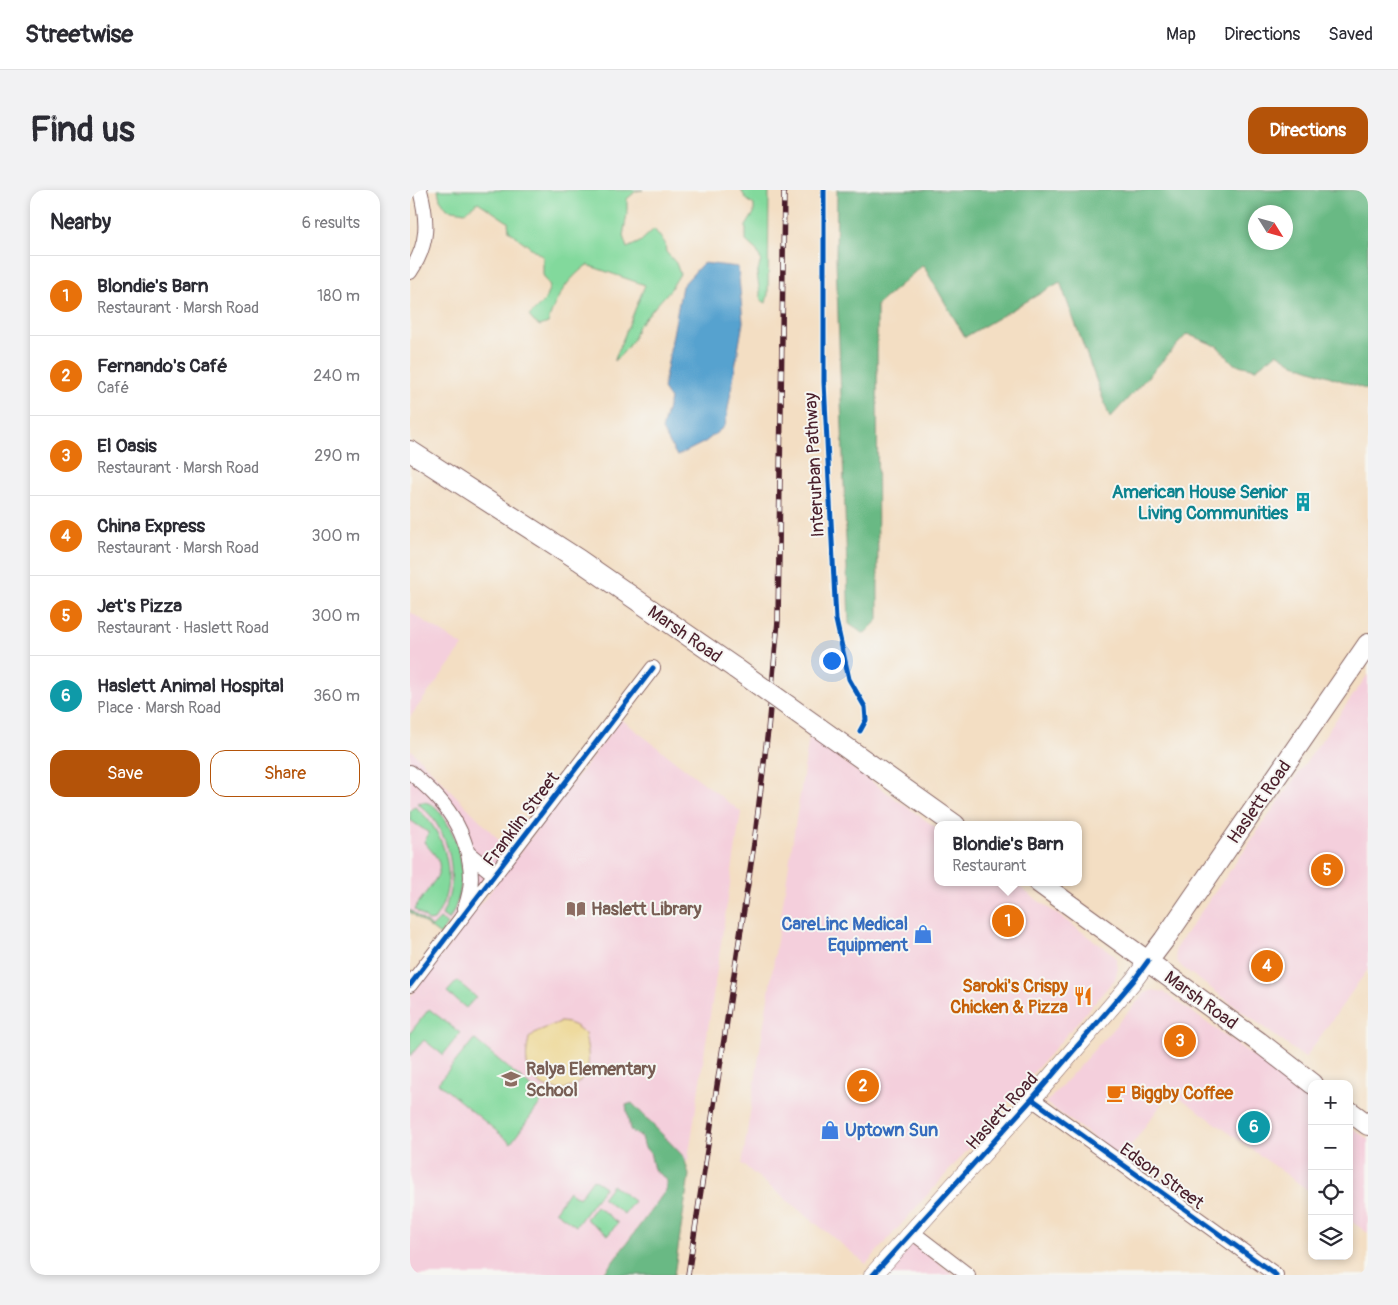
<!DOCTYPE html>
<meta charset="utf-8">
<style>
body{margin:0;font-family:Pangolin,sans-serif;background:#f2f2f3;color:#2b2b33}
.controls{position:absolute;right:15px;bottom:15px;display:grid;overflow:hidden;border-radius:10px;box-shadow:0 2px 8px #0003}
.controls button{width:45px;height:45px;display:grid;place-items:center;padding:0;border:0;border-bottom:1px solid #e1e1e2;background:#fff;color:#2b2b33;font:25px sans-serif}
.compass{position:absolute;left:838px;top:15px;width:45px;height:45px;border-radius:50%;background:#fff;box-shadow:0 2px 8px #0003;rotate:127deg}
.you{position:absolute;left:421px;top:470px;width:18px;height:18px;margin:-12px;border:4px solid #fff;border-radius:50%;background:#1a73e8;box-shadow:0 0 0 8px #1a73e833}
.badge{display:grid;place-items:center;width:32px;height:32px;border-radius:50%;background:#b45309;color:#fff;font-size:16px;font-weight:700}
.pin{position:absolute;translate:-50% -50%;border:2px solid #fff;box-shadow:0 1px 5px #0006}
.popup{position:absolute;left:524px;top:631px;width:148px;height:65px;box-sizing:border-box;display:grid;place-content:center;border-radius:10px;background:#fff;filter:drop-shadow(0 1px 4px #0005);font-size:16px;white-space:nowrap;color:#7c7c81}
.popup b{font-size:19px;color:#2b2b33}
.popup::after{content:'';position:absolute;left:50%;top:100%;margin-left:-10px;border:10px solid transparent;border-top-color:#fff}
.list{margin:0;padding:0;list-style:none}
h2{display:flex;justify-content:space-between;align-items:center;height:65px;margin:0;padding:0 20px;font-size:21px}
h2 small{font-size:16px;font-weight:400;color:#7c7c81}
.list li{display:grid;grid-template-columns:32px 1fr auto;gap:15px;align-items:center;box-sizing:border-box;height:80px;padding:0 20px;border-top:1px solid #e1e1e2}
.list b{display:block;font-size:19px;white-space:nowrap}
.list p{margin:0;font-size:16px;white-space:nowrap;color:#7c7c81}
.list em{font-size:16px;font-style:normal;color:#7c7c81}
.actions{display:flex;gap:10px;padding:15px 20px}
.actions a{flex:1;padding:11px 0;border:1px solid #b45309;border-radius:15px;text-align:center;font-size:18px;color:#b45309}
.actions .main{background:#b45309;color:#fff}
.icon{flex:none;width:28px;height:28px;fill:none;stroke:currentColor;stroke-width:2;stroke-linecap:round;stroke-linejoin:round}
.map{position:relative;flex:none;width:958px;height:1085px;overflow:hidden;border-radius:15px}
header{display:flex;align-items:center;gap:30px;box-sizing:border-box;height:70px;padding:0 25px;background:#fff;border-bottom:1px solid #e1e1e2}
header strong{font-size:24px}
nav{display:flex;gap:28px;margin-inline-start:auto;font-size:18px}
.intro{display:flex;align-items:center;justify-content:space-between;box-sizing:border-box;height:120px;padding:0 30px}
h1{margin:0;font-size:35px}
.button{padding:12px 22px;border-radius:15px;background:#b45309;color:#fff;font-size:18px;font-weight:700}
main{display:flex;gap:30px;padding:0 30px}
aside{flex:1;background:#fff;border-radius:15px;box-shadow:0 2px 8px #0003}
.map>svg:first-child{display:block}
.built{fill:#f4cfdc}
.green{fill:#82d99c;stroke:#667c64}
.forest{fill:#69b984;stroke:#5a6c58;fill-rule:evenodd}
.sand{fill:#eeda9e;stroke:#9c7c64}
.water{fill:#57a2cf;stroke:#50607d}
.lines{fill:none;stroke-linecap:round;stroke-linejoin:round}
.minor-casing{stroke:#856260;stroke-width:16}
.tertiary-casing{stroke:#856260;stroke-width:19}
.secondary-casing{stroke:#856260;stroke-width:22}
.minor{stroke:#fff;stroke-width:14}
.tertiary{stroke:#fff;stroke-width:18}
.secondary{stroke:#fff;stroke-width:20}
.rail-casing{stroke:#4a1f2b;stroke-width:5.5}
.rail{stroke:#f6f6f2;stroke-width:4;stroke-dasharray:11;stroke-linecap:butt}
.secondary-bridge-casing{stroke:#856260;stroke-width:22;stroke-linecap:butt}
.secondary-bridge{stroke:#fff;stroke-width:20}
.cycleway-casing{stroke:#f6f6f2;stroke-width:8}
.cycleway{stroke:#0057b8;stroke-width:5}
.labels{text-anchor:middle;stroke-width:4;stroke-linejoin:round;paint-order:stroke}
.street-label{font-size:18px;fill:#4a1f2b;stroke:#f6f6f2}
.culture-label{font-size:18px;font-weight:bold;fill:#0d838f;stroke:#f6f6f2;text-anchor:end}
.education-label{font-size:18px;font-weight:bold;fill:#785e54;stroke:#f6f6f2;text-anchor:start}
.shop-label{font-size:18px;font-weight:bold;fill:#366cbe;stroke:#f6f6f2;text-anchor:end}
.food-label{font-size:18px;font-weight:bold;fill:#c56008;stroke:#f6f6f2;text-anchor:end}
</style>
<header>
<strong>Streetwise</strong>
<nav><a>Map</a><a>Directions</a><a>Saved</a></nav>
</header>
<div class="intro"><h1>Find us</h1><a class="button">Directions</a></div>
<main>
<aside>
<h2>Nearby<small>6 results</small></h2>
<ul class="list">
<li><span class="badge" style="background:#e8710a">1</span><div><b>Blondie's Barn</b><p>Restaurant · Marsh Road</p></div><em>180 m</em></li>
<li><span class="badge" style="background:#e8710a">2</span><div><b>Fernando's Café</b><p>Café</p></div><em>240 m</em></li>
<li><span class="badge" style="background:#e8710a">3</span><div><b>El Oasis</b><p>Restaurant · Marsh Road</p></div><em>290 m</em></li>
<li><span class="badge" style="background:#e8710a">4</span><div><b>China Express</b><p>Restaurant · Marsh Road</p></div><em>300 m</em></li>
<li><span class="badge" style="background:#e8710a">5</span><div><b>Jet's Pizza</b><p>Restaurant · Haslett Road</p></div><em>300 m</em></li>
<li><span class="badge" style="background:#0f9aa8">6</span><div><b>Haslett Animal Hospital</b><p>Place · Marsh Road</p></div><em>360 m</em></li>
</ul>
<div class="actions"><a class="main">Save</a><a>Share</a></div>
</aside>
<div class="map">
<svg width="958" height="1085" viewBox="0 0 958 1085">
<rect width="100%" height="100%" fill="#f6f6f2"/>
<filter id="ink" filterUnits="userSpaceOnUse"><feTurbulence type="fractalNoise" baseFrequency=".02" numOctaves="2"/><feDisplacementMap in="SourceGraphic" scale="10" xChannelSelector="R" yChannelSelector="G"/><feConvolveMatrix kernelMatrix="1 2 1 2 8 2 1 2 1" color-interpolation-filters="sRGB"/></filter>
<filter id="wash" filterUnits="userSpaceOnUse"><feTurbulence type="fractalNoise" baseFrequency=".0096" numOctaves="4" result="noise"/><feDisplacementMap in="SourceGraphic" scale="20" xChannelSelector="R" yChannelSelector="G"/><feGaussianBlur stdDeviation="1.12" result="paint"/><feColorMatrix in="noise" values="0 0 0 0 0 0 0 0 0 0 0 0 0 0 0 0 0 1.4 0 .05"/><feComposite in="paint" operator="in"/></filter>
<g filter="url(#wash)">
<rect width="100%" height="100%" fill="#f3dec3"/>
<!-- built -->
<path class="built" d="M0 422 53 456 0 527Z
M958 484V779L895 868 772 777 767 771 765 761 767 756Z
M211 529 331 622 278 970 192 1085H0V807Z
M399 547 528 639V692H602L703 764 706 768 708 778 705 789 598 912 569 947 456 1074 332 974Z
M0 559 98 659 30 745 0 722Z
M743 800 754 802 902 908V1003L761 901 712 968 636 913 735 803Z
M939 936 958 949V1043L939 1030Z
M502 1054 545 1085H475Z"/>
<!-- green -->
<path class="green" d="M28 0H233L226 1 217 9V24L213 46 217 58 230 52 244 39 255 53 256 62 266 73 270 84 260 100 228 136 223 150 212 164 204 171 235 95 177 75C156 91 146 107 138 133L130 136 124 132 119 126 135 110 140 96 133 85V67L99 41 98 32 68 12 55 22 37 19 30 9Z
M331 0H359L358 104 356 113 351 110 347 84 351 70 347 61 336 51V36L344 23V15L336 9Z
M13 612C24 613 28 619 34 628 55 659 58 697 39 730L32 725C48 693 43 654 21 626 17 621 12 617 7 613Z
M4 616C38 642 50 694 24 730L19 731 4 719 25 690C36 672 24 665 14 652L19 643 0 630V621Z
M0 720 22 737 30 729 37 734 30 745 0 722Z
M47 791 66 807 56 818 37 802Z
M19 819 50 843 33 865 14 850 0 866V843Z
M64 849 134 908 101 953 28 893Z
M183 989 195 997 166 1036 145 1021 159 1001 169 1008Z
M202 995 224 1011 214 1024 192 1008Z
M186 1016 208 1033 198 1045 176 1029Z"/>
<!-- forest -->
<path class="forest" d="M427 0H958V200L884 174 867 163 846 179 824 174 807 156 777 144 700 228 650 92 555 147 513 75 467 115 468 430 454 444 439 434 426 69ZM846 22H876V52H846Z
M222 913 274 967 279 985 264 1085H193L256 1000V989L244 980 240 962 235 958 232 947 220 940 216 915Z"/>
<!-- sand -->
<path class="sand" d="M150 832C160 832 169 837 175 844 177 857 181 870 176 882 166 906 131 905 120 882 114 872 117 859 119 848L126 842Z"/>
<!-- water -->
<path class="water" d="M293 73 328 77 333 132 315 236 295 252 267 266 252 240 260 209 253 199 272 96Z"/>
</g>
<g filter="url(#ink)">
<g class="lines">
<!-- minor casing -->
<g class="minor-casing">
<path id="minor" d="M0 82C19 54 18 31 10 0
M0 582C8 589 16 596 23 603 52 632 71 678 55 718
M58 663 85 685
M0 795 243 478
M622 909 866 1085
M502 1042 558 1085"/>
</g>
<!-- tertiary casing -->
<g class="tertiary-casing">
<path id="tertiary" d="M463 1085 622 909 724 790 738 771"/>
</g>
<!-- secondary casing -->
<g class="secondary-casing">
<path id="secondary" d="M0 261 169 370 325 478
M409 538 545 635
M628 692 849 852 903 894
M738 771 754 750 958 454
M939 921 958 935"/>
</g>
<!-- minor -->
<use href="#minor" class="minor"/>
<!-- tertiary -->
<use href="#tertiary" class="tertiary"/>
<!-- secondary -->
<use href="#secondary" class="secondary"/>
<!-- rail casing -->
<g class="rail-casing">
<path id="rail" d="M278 1085 344 654 358 540 368 431 374 0"/>
</g>
<!-- rail -->
<use href="#rail" class="rail"/>
<!-- secondary-bridge casing -->
<g class="secondary-bridge-casing">
<path id="secondary-bridge" d="M325 478 409 538"/>
</g>
<!-- secondary-bridge -->
<use href="#secondary-bridge" class="secondary-bridge"/>
<!-- cycleway casing -->
<g class="cycleway-casing">
<path id="cycleway" d="M414 0V192L426 430 439 489 455 517 456 530 450 541
M0 795 243 478
M622 909 866 1085
M463 1085 622 909 724 790 738 771"/>
</g>
<!-- cycleway -->
<use href="#cycleway" class="cycleway"/>
</g>
</g>
<!-- icons -->
<defs>
<g id="building-bare" transform="scale(1.5)"><path d="M-4-6H4V6H1V3H-1V6H-4ZM-2.5-4.3h1.7v1.8h-1.7ZM.8-4.3h1.7v1.8H.8ZM-2.5-1h1.7V.8h-1.7ZM.8-1h1.7V.8H.8Z" fill="#0f9aa8" stroke="#f6f6f2" stroke-width="2.5" paint-order="stroke"/></g>
<g id="library-bare" transform="scale(1.5)"><path d="M-6-4Q-3-5.5-.7-3.5V5Q-3 3-6 4ZM6-4Q3-5.5 .7-3.5V5Q3 3 6 4Z" fill="#8d6e63" stroke="#f6f6f2" stroke-width="2.5" paint-order="stroke"/></g>
<g id="shop-bare" transform="scale(1.5)"><path d="M-5-2.5h2.3a2.7 3.5 0 0 1 5.4 0H5L5.5 6h-11ZM-1.5-2.5h3a1.5 2.3 0 0 0-3 0Z" fill="#3f7fe0" stroke="#f6f6f2" stroke-width="2.5" paint-order="stroke"/></g>
<g id="restaurant-bare" transform="scale(1.5)"><path d="M-5-6h1v4h1v-4h1v4h1v-4h1v5L-1.5 .5V6h-2V.5L-5-1ZM5-6V6H3V1.5H1.5Q1.5-4 5-6Z" fill="#e8710a" stroke="#f6f6f2" stroke-width="2.5" paint-order="stroke"/></g>
<g id="school-bare" transform="scale(1.5)"><path d="M0-5L7-2L0 1L-7-2ZM-4 1L0 2.5L4 1V4Q0 6-4 4Z" fill="#8d6e63" stroke="#f6f6f2" stroke-width="2.5" paint-order="stroke"/></g>
<g id="cafe-bare" transform="scale(1.5)"><path d="M-5.5-4.5H6V0H3Q3 3.5 0 3.5H-2.5Q-5.5 3.5-5.5 0ZM3-3.2v2h1.7v-2ZM-6 4.5H4V6H-6Z" fill="#e8710a" stroke="#f6f6f2" stroke-width="2.5" paint-order="stroke"/></g>
</defs>
<g fill-rule="evenodd">
<use href="#building-bare" x="893" y="312"/>
<use href="#library-bare" x="166" y="719"/>
<use href="#shop-bare" x="513" y="744"/>
<use href="#restaurant-bare" x="673" y="806"/>
<use href="#school-bare" x="101" y="889"/>
<use href="#cafe-bare" x="706" y="903"/>
<use href="#shop-bare" x="420" y="940"/>
</g>
<g class="labels">
<!-- street labels -->
<g class="street-label">
<text transform="translate(404 275) rotate(-93)" y="6">Interurban Pathway</text>
<text transform="translate(275 444) rotate(35)" y="6">Marsh Road</text>
<text transform="translate(849 612) rotate(-55)" y="6">Haslett Road</text>
<text transform="translate(111 629) rotate(-53)" y="6">Franklin Street</text>
<text transform="translate(791 810) rotate(36)" y="6">Marsh Road</text>
<text transform="translate(592 921) rotate(-48)" y="6">Haslett Road</text>
<text transform="translate(752 986) rotate(36)" y="6">Edson Street</text>
</g>
<!-- culture labels -->
<g class="culture-label">
<text x="878" y="308">American House Senior<tspan x="878" dy="21">Living Communities</tspan></text>
</g>
<!-- education labels -->
<g class="education-label">
<text x="181" y="725">Haslett Library</text>
<text x="116" y="885">Ralya Elementary<tspan x="116" dy="21">School</tspan></text>
</g>
<!-- shop labels -->
<g class="shop-label">
<text x="498" y="740">CareLinc Medical<tspan x="498" dy="21">Equipment</tspan></text>
<text x="435" y="946" text-anchor="start">Uptown Sun</text>
</g>
<!-- food labels -->
<g class="food-label">
<text x="658" y="802">Saroki's Crispy<tspan x="658" dy="21">Chicken &amp; Pizza</tspan></text>
<text x="721" y="909" text-anchor="start">Biggby Coffee</text>
</g>
</g>
</svg>
<div class="controls">
<button>+</button>
<button>−</button>
<button><svg class="icon" aria-label="locate" viewBox="0 0 24 24"><circle cx="12" cy="12" r="6"/><path d="M12 2v4M12 18v4M2 12h4M18 12h4"/></svg></button>
<button><svg class="icon" aria-label="layers" viewBox="0 0 24 24"><path d="M12 4l9 5-9 5-9-5zM3 14l9 5 9-5"/></svg></button>
</div>
<svg class="compass" viewBox="-18 -18 36 36"><path d="M0-13l5 13h-10z" fill="#e53935"/><path d="M0 13l5-13h-10z" fill="#7c7c81"/></svg>
<div class="you"></div>
<div class="pin badge" style="left:598px;top:731px;background:#e8710a">1</div>
<div class="popup"><b>Blondie's Barn</b>Restaurant</div>
<div class="pin badge" style="left:453px;top:896px;background:#e8710a">2</div>
<div class="pin badge" style="left:770px;top:851px;background:#e8710a">3</div>
<div class="pin badge" style="left:857px;top:776px;background:#e8710a">4</div>
<div class="pin badge" style="left:917px;top:680px;background:#e8710a">5</div>
<div class="pin badge" style="left:844px;top:937px;background:#0f9aa8">6</div>
</div>
</main>
